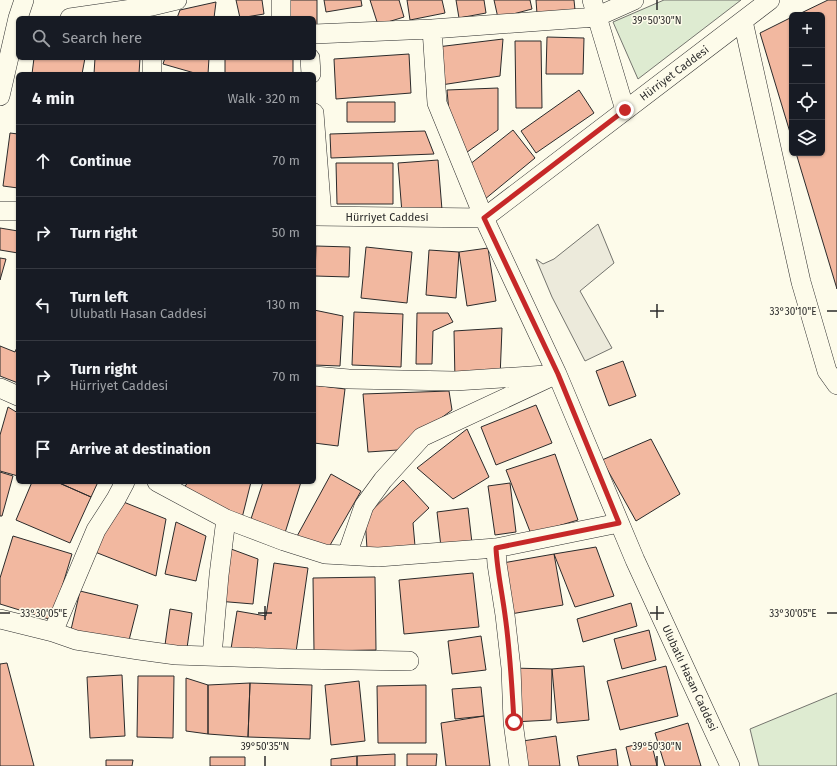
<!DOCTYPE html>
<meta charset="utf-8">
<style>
body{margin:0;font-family:"Fira Sans",sans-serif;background:#20242c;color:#f1f3f6}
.controls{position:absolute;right:12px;top:12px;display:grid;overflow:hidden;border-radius:6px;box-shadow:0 1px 3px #0004}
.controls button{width:36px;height:36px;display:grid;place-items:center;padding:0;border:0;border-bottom:1px solid #363941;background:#171b24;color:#f1f3f6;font:20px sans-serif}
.stop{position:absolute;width:12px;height:12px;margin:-9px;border:3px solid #c62828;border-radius:50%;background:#fff}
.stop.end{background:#c62828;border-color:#fff;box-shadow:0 1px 4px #0008}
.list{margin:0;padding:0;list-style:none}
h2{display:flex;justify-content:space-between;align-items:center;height:52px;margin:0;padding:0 16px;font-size:17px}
h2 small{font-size:13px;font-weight:400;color:#9ea1a6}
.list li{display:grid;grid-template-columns:26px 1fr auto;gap:12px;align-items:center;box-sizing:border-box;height:72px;padding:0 16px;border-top:1px solid #363941}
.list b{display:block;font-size:15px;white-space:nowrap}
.list p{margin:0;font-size:13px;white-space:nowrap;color:#9ea1a6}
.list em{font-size:13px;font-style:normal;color:#9ea1a6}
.icon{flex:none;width:22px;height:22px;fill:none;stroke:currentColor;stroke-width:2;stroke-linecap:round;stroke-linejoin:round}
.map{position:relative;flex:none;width:837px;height:766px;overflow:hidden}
.search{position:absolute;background:#171b24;box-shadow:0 1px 3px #0004;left:16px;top:16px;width:300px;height:44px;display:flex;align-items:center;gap:10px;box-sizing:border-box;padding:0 14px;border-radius:6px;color:#9ea1a6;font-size:15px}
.panel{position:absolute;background:#171b24;box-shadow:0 1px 3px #0004;left:16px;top:72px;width:300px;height:412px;border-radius:6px}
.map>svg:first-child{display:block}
.green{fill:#deebd1;stroke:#74746e}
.parking{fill:#eceadb;stroke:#74746e}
.building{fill:#f2b8a0;stroke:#2b2b2b}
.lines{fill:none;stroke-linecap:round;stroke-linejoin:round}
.minor-casing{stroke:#2b2b2b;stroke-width:20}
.minor{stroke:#fdfbea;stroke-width:19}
.route{stroke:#c62828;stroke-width:5}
.ticks{fill:none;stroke:#2b2b2b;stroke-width:1.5}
.labels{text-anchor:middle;stroke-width:3;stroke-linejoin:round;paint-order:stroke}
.street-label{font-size:11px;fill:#2b2b2b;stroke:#fdfbea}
.ticks-label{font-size:10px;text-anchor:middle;fill:#2b2b2b;stroke:#fdfbea;stroke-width:3;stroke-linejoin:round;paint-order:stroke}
</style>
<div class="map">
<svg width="837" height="766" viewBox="0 0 837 766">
<rect width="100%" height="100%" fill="#fdfbea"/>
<!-- green -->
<path class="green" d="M664 0H741L638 79 613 22Z
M837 693V766H759L750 729Z"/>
<!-- parking -->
<path class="parking" d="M598 224 614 263 580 291 612 348 585 361 552 297 536 259 543 264 554 259Z"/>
<!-- building -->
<path class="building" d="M236 0H262L264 14 240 18Z
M287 0H317V28L314 27V18H287Z
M324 0H361L362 6 326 12Z
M370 0H399L404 17 378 25Z
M407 0H442L445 13 410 20Z
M456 0H484L486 13 459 18Z
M494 0H530L532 9 498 18Z
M536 0H574L575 10 537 14Z
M828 0H837V289L796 153H822V15H797Z
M216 2 214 18H177L180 10Z
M792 17V139L760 33Z
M547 37 584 38 583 74H546Z
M503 39 500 76 441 85 437 47Z
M515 41H541L542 108H516Z
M409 54 411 93 336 99 334 59Z
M34 58H85L82 74H32Z
M95 58H140L139 74H94Z
M165 58H209L208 74H198L163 64Z
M225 58H293V74H225Z
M498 88V130L463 155 450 124 447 90Z
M579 90 594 113 536 153 521 131Z
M347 102H395V122H347Z
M513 130 535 158 479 204 464 169Z
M425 131 434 154 331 158 330 134Z
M10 133 18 134V188L3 186Z
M438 160 442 210 402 213 398 163Z
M336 163H393V204H337Z
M0 228 18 231V253L0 250Z
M316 246 350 247 349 277 315 276Z
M366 247 412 252 407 303 361 298Z
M488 248 496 301 467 306 459 252Z
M429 250 459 252 456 298 426 295Z
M0 258 6 259 0 280Z
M314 310 343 316 340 366 314 365Z
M354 312 403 314 401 367 352 365Z
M417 313H448L453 322 433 331 432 364H416Z
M502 328 500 378 455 381 454 331Z
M18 345V383L0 376V346L15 352Z
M623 361 636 396 609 406 596 371Z
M314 385 345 389 338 446 314 443Z
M449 391 452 410 398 450 368 452 363 394Z
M536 405 552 443 496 465 481 427Z
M8 407 18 413V476L0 471V435Z
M467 429 489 477 453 499 417 468Z
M651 439 680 494 636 521 602 460Z
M555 454 578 520 531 534 506 470Z
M0 472 13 476 2 516H0Z
M331 474 361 491 325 554 296 538Z
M403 480 429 508 413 523 415 546 367 549 365 517Z
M32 482H57L91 497 70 543 16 520Z
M57 482H98L91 497Z
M188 482H251L242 518 179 495Z
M263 482H301L284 536 249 525Z
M510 483 516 532 495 535 488 486Z
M116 499 166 519 156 576 95 552Z
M468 508 472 543 441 547 437 512Z
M176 522 206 536 196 581 165 574Z
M13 536 72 554 52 620 0 604V578Z
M223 546 258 559 253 604 217 601Z
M596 547 614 596 575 607 554 554Z
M554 554 563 605 505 615 497 564Z
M274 563 308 568 295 659 231 649 237 611 266 616Z
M473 573 479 627 404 634 399 580Z
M375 577 376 650 314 651 313 578Z
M80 591 138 605 127 648 70 634Z
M631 603 637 626 583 642 577 619Z
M170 609 192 613 187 648 165 645Z
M649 630 656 660 622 669 614 639Z
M481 636 486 670 452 674 448 641Z
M7 663 34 766H0V664Z
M584 666 589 720 557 723 552 669Z
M666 666 678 716 620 730 607 681Z
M511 668 552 669 551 720 513 722Z
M122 675 125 736 90 738 87 677Z
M138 676H174L173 738 137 737Z
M186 678 208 685V734L186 731Z
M359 681 365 741 331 745 325 685Z
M250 683 248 737 208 734V685Z
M250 683 312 685 310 739 248 737Z
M426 685V743H378L377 686Z
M481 687 484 716 455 719 452 689Z
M484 716 490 766H446L441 723Z
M688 723 701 766H665L655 733Z
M556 736 560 766H521L516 742Z
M651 741 657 766H631L626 747Z
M616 749 618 766H579L577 756Z
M395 754V766H357V756Z
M407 754H437L436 766H407Z
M357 756V766H331V759Z
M210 757H245V766H210Z
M106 760H133L132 766H106Z"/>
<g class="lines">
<!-- minor casing -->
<g class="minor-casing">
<path id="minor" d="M281 0V18
M592 0 625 110
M18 18 24 0
M70 18 152 6 177 0
M743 21 801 282 827 371 837 385
M432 29 437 103 484 218 557 374 635 560 730 766
M314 34 432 29 596 17 634 0
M152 58V74
M310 58 311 74
M0 96 18 18
M314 113 322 216
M0 211H18
M314 216 484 218 770 0
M314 376 349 379 455 381 546 375
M0 388 18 396
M157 482 226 519 284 541 325 554 378 557 496 548 619 523
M496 548 497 564 505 615 511 668 513 722 519 766
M347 555 364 506 383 480 422 437 557 374
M0 619 53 632 76 640 139 650 176 655 295 659 409 661
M53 632 96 530 116 499 125 482
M212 656 219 575 226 519"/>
</g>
<!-- minor -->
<use href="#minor" class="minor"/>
</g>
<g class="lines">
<!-- route -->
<path class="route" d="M514 722C512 686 510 650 505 615 502 592 497 570 496 548L619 523 558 374 484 218 625 110"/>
</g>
<!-- ticks -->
<path class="ticks" d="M657 0V10M657 304V318M650 311H664M827 311H837M265 606V620M657 606V620M0 613H10M258 613H272M650 613H664M827 613H837M265 756V766M657 756V766"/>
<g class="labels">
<!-- street labels -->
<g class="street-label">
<text transform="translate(674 73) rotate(-37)" y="4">Hürriyet Caddesi</text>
<text x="387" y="221">Hürriyet Caddesi</text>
<text transform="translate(690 678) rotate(65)" y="4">Ulubatlı Hasan Caddesi</text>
</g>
</g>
<g class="ticks-label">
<text x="657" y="24">39°50'30"N</text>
<text x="793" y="315">33°30'10"E</text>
<text x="793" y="617">33°30'05"E</text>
<text x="44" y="617">33°30'05"E</text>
<text x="265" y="750">39°50'35"N</text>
<text x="657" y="750">39°50'30"N</text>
</g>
</svg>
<div class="controls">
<button>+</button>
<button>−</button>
<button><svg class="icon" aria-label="locate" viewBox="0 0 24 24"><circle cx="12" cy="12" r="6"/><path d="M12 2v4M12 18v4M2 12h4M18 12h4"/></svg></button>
<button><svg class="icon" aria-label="layers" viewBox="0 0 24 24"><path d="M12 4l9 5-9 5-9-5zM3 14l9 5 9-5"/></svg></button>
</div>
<div class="stop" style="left:514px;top:722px"></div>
<div class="stop end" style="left:625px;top:110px"></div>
<div class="search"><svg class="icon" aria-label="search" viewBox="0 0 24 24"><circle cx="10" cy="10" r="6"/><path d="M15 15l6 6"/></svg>Search here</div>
<section class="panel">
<h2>4 min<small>Walk · 320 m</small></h2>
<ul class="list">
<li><svg class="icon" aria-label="ahead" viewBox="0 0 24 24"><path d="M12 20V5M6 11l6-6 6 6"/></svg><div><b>Continue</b></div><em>70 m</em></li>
<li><svg class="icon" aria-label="right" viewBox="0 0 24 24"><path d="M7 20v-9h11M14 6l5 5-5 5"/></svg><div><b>Turn right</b></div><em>50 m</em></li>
<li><svg class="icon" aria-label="left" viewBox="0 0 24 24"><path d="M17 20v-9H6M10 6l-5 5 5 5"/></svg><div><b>Turn left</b><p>Ulubatlı Hasan Caddesi</p></div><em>130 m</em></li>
<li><svg class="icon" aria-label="right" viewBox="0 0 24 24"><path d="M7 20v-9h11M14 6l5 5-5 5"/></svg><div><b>Turn right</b><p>Hürriyet Caddesi</p></div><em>70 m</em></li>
<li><svg class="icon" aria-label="arrive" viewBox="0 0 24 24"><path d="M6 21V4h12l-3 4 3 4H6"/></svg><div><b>Arrive at destination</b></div></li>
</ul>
</section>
</div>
